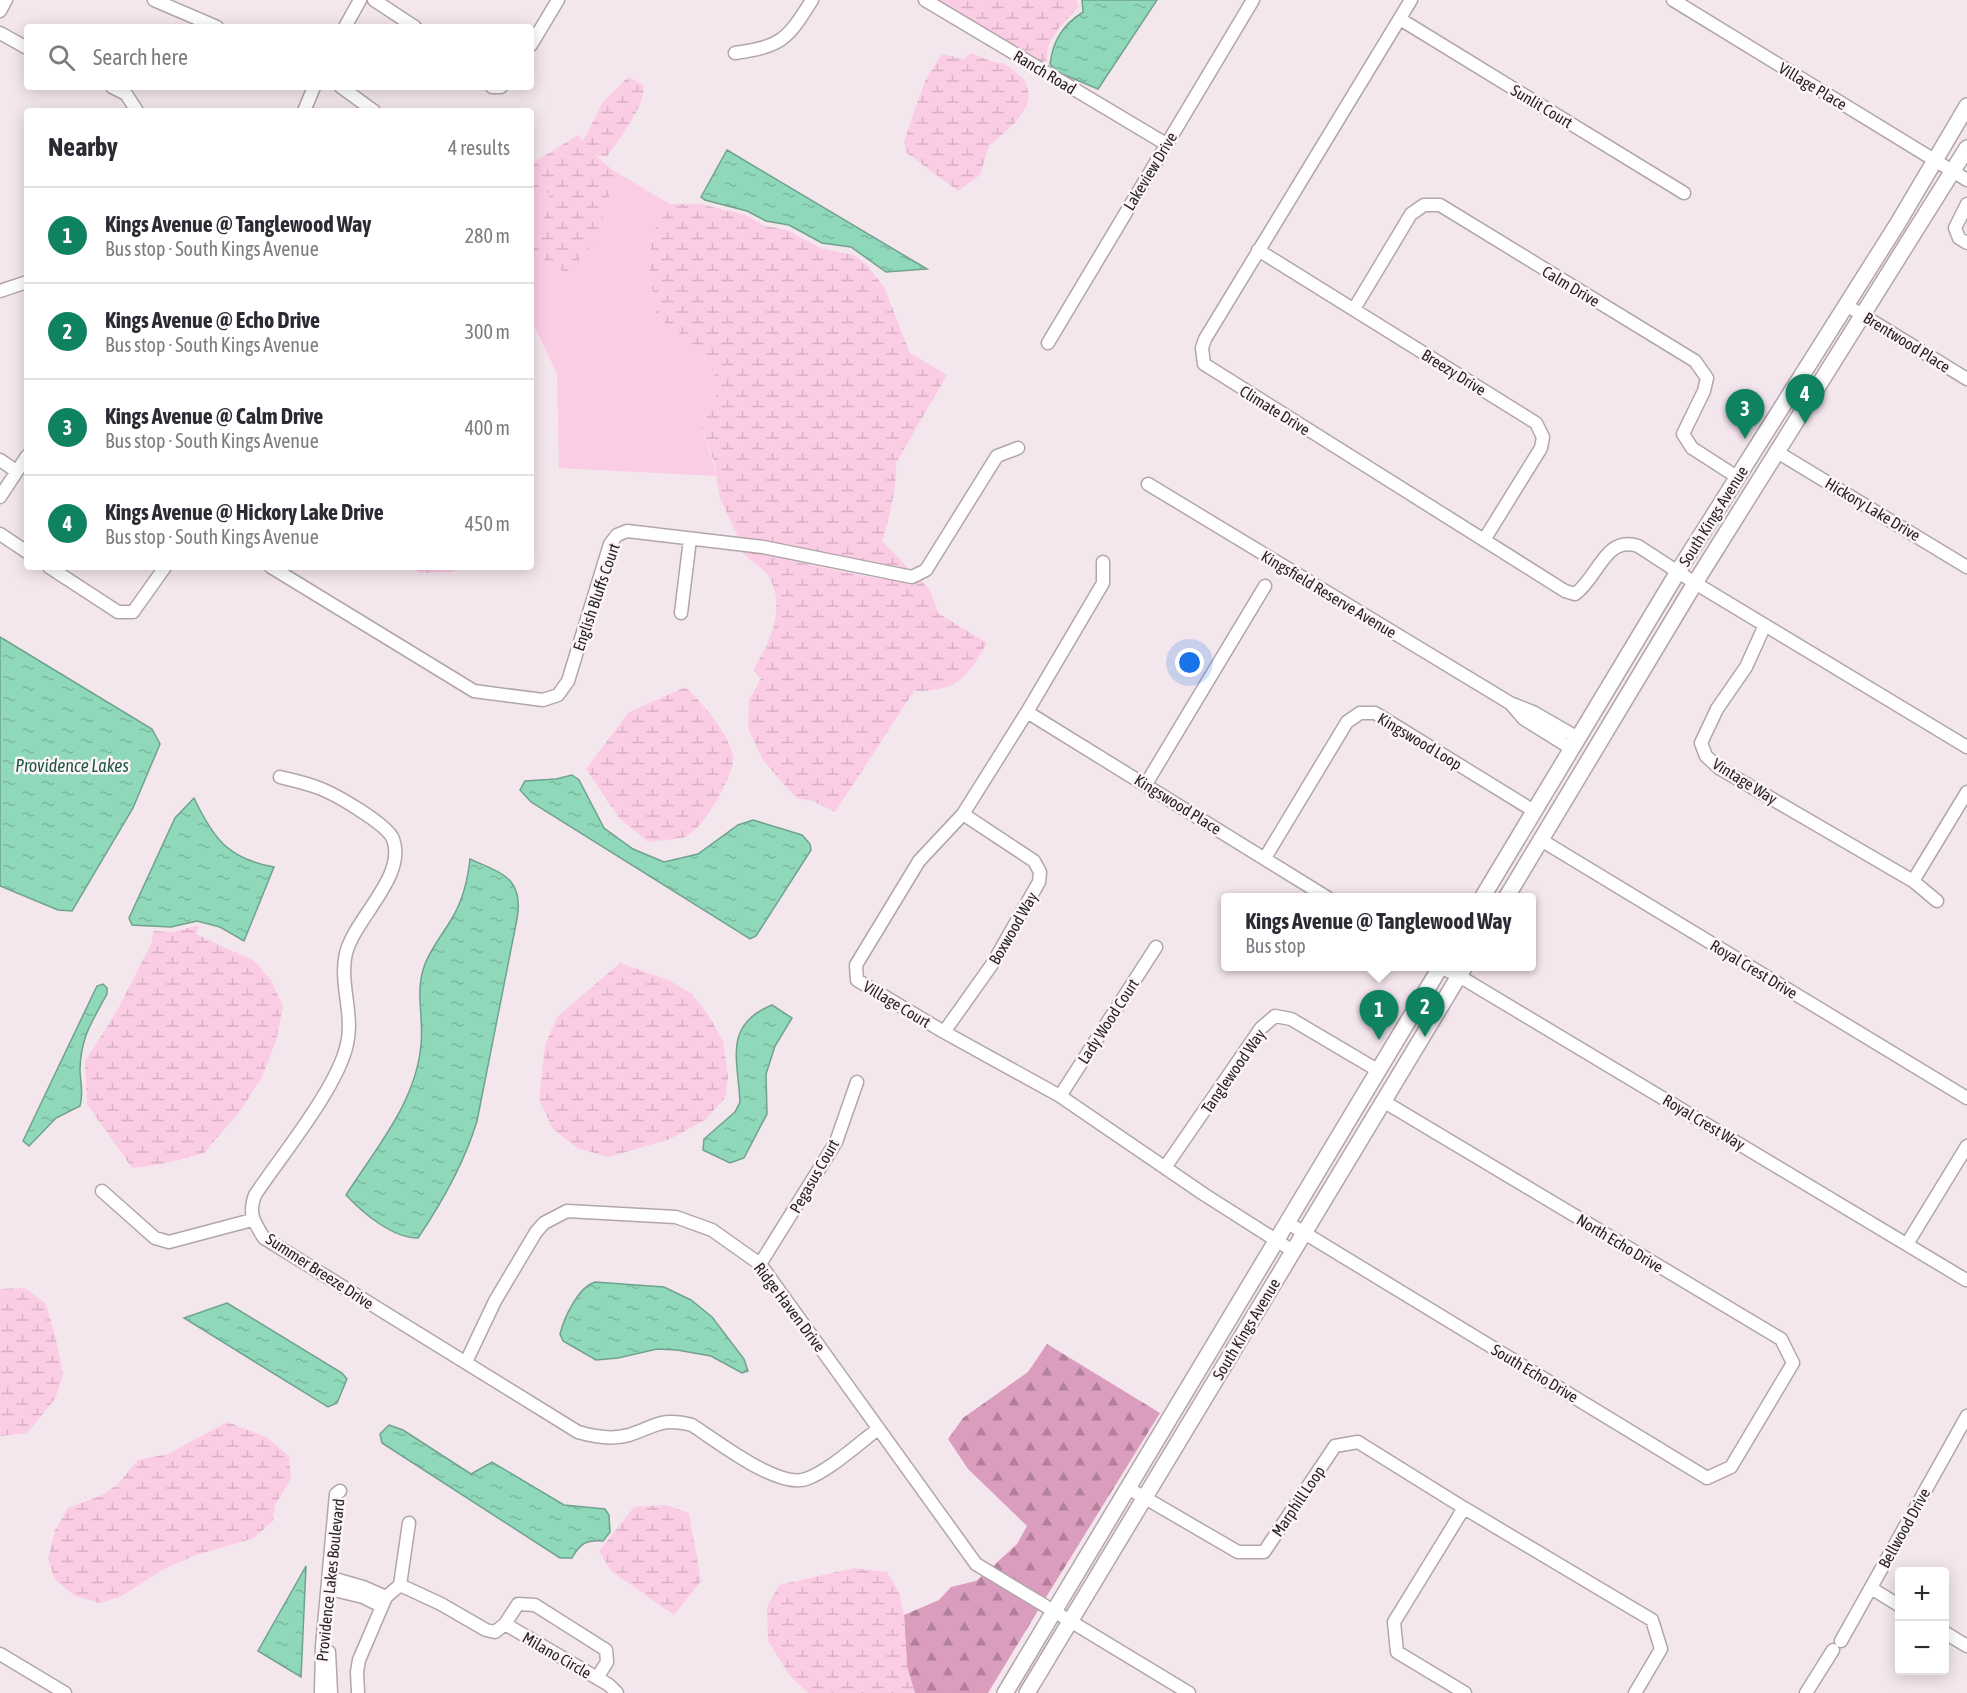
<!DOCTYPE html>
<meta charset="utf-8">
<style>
body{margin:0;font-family:"Asap Condensed",sans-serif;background:#f2f2f3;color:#2b2b33}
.controls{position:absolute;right:18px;bottom:18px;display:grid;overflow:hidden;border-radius:6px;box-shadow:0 3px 15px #0003}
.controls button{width:54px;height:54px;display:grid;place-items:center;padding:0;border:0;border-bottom:2px solid #e1e1e2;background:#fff;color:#2b2b33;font:30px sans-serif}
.you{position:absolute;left:1190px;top:663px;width:21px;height:21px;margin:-15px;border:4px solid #fff;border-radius:50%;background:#1a73e8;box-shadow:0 0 0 9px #1a73e833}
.badge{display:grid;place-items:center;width:39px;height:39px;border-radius:50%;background:#0f8361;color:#fff;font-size:20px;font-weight:700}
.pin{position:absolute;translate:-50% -50px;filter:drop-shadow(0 2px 3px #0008)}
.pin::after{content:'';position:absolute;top:32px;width:21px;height:18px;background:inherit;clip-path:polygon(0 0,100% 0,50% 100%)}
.popup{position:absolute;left:1221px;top:893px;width:315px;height:78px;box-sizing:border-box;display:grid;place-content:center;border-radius:6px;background:#fff;filter:drop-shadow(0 2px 4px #0005);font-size:20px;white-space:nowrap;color:#7c7c81}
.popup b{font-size:22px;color:#2b2b33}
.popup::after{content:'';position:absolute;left:50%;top:100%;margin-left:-12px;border:12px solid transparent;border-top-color:#fff}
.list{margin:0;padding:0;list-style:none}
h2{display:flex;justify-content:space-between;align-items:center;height:78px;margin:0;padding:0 24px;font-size:26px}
h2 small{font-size:20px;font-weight:400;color:#7c7c81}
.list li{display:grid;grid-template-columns:39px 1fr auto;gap:18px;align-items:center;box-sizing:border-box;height:96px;padding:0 24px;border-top:2px solid #e1e1e2}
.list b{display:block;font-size:22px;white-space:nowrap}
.list p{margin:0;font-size:20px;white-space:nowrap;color:#7c7c81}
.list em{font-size:20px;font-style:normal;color:#7c7c81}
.icon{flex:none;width:33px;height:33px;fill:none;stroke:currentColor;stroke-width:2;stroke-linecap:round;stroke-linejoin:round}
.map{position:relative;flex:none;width:1967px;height:1693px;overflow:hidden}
.search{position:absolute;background:#fff;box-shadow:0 3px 15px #0003;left:24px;top:24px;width:510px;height:66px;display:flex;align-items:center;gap:15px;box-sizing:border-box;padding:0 21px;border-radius:6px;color:#7c7c81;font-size:22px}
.panel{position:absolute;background:#fff;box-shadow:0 3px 15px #0003;left:24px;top:108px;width:510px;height:462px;border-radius:6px}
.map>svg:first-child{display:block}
.green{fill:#fbcde5}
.forest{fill:url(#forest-firs)}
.wetland{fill:url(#wetland-marsh)}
.water{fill:url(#water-ripples);stroke:#70a28e;stroke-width:1.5}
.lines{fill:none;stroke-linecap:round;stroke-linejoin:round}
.minor-casing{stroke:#b2a5ab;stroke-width:15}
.major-casing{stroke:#b2a5ab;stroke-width:18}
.minor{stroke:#fff;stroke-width:12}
.major{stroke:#fff;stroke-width:15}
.labels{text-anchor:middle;stroke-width:5;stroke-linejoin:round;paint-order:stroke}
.street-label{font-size:16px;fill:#292426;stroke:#fdf5f9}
.water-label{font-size:18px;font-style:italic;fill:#1e5843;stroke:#fdf5f9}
</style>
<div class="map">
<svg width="1967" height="1693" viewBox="0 0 1967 1693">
<defs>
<pattern id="forest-firs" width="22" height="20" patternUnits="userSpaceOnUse" patternTransform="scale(1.5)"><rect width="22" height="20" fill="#db9dbe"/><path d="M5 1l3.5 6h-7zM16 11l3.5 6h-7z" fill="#b2809a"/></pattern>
<pattern id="wetland-marsh" width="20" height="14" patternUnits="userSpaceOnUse" patternTransform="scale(1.5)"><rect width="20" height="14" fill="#fbcde5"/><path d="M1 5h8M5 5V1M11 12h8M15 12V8" fill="none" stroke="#d7b0c4"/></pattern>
<pattern id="water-ripples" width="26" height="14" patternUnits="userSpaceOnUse" patternTransform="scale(1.5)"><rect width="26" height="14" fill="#8fd8ba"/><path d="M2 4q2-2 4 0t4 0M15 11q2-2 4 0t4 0" fill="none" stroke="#7bb9a0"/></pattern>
</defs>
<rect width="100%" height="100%" fill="#f4e6ed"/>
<!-- green -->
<path class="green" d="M614 171 670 204 652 234 649 267 656 316C680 334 717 356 717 390 717 400 706 415 701 424L717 476 559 468 557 374 531 319V252L568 273 609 200Z
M542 184 553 202 531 239V196Z"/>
<!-- forest -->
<path class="forest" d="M1047 1344 1160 1413 1045 1599 992 1567 1017 1544 1027 1526 968 1469 948 1439 963 1418 1028 1372Z
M983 1575 1039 1609 988 1693H915L907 1667 904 1615 939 1600 951 1587 976 1581Z"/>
<!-- wetland -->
<path class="wetland" d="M936 0H1076L1079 6 1058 29 1048 46 1046 65Z
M971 53 993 62 1005 64 1024 79 1029 94 1027 105 1017 121 989 146 980 175 958 191 907 153 904 142 917 103 926 79 942 54 964 59Z
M628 77 643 85C647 105 618 140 607 157L595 155 614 171 609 200 595 240 568 274 531 252V239L553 202 542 184 531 196V164L578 135 583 141 603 102Z
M670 204H701L745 215 765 226 787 230 820 248 854 255 866 264 884 287 910 353 947 375 896 463C898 479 888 525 882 541L911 571 739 539 720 498 715 465 701 424C706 415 717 400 717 390 717 356 680 334 656 316L649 267 652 234Z
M741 550C777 555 894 588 919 579L930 590 938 613 987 643C966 679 958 691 914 691L835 812 813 801 796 798 763 760 748 728 749 701 761 678 753 670C769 644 785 612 771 580 766 569 748 561 741 550Z
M413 567H466L451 572 419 573Z
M686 687C705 707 725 728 733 755 737 772 701 832 685 837 674 840 659 840 648 842L620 819 586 769 629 712Z
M196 926 199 927 196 934 254 961 270 979 283 1006 276 1041 262 1077 240 1111 204 1153 163 1164 132 1168 87 1104 85 1061 117 1011 151 944 154 931 172 932Z
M620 963 668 980 691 993 706 1012 723 1040 728 1078 725 1098 705 1120 670 1139 609 1157 577 1148 553 1129 539 1100 545 1045 557 1017Z
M25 1288 45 1303 55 1334 63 1375 55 1399 27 1433 0 1436V1289Z
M227 1422 266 1437 289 1456 291 1479 275 1505 273 1521 254 1538 196 1555 164 1569 120 1597 99 1603 75 1596 55 1580 48 1559 55 1530 68 1508 100 1496 117 1485 138 1460 168 1454Z
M666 1505 689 1513 701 1581 674 1615 611 1571 599 1551 634 1507Z
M854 1568 887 1572 899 1592 904 1615 907 1667 915 1693H808L790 1676 768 1641 767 1607 779 1585Z"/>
<!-- water -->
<path class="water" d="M1082 0H1157L1098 89 1058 72 1050 64C1053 40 1063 25 1083 12Z
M727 150 927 269 886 272 851 247 822 243 789 225 766 221 747 211 705 200 701 197Z
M0 637 152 729 160 744 133 808 72 911 58 910 0 886Z
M572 775 579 780 604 828 633 849 664 862 698 854 738 825 753 820 802 835 810 844 811 850 756 936 750 939 531 802 520 790 525 781 556 779Z
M194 798C213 838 228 859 274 867L244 941 220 927 197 921 171 927 132 925 129 918 175 818Z
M470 859C503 874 524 878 517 919L477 1121C464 1164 443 1201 418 1238 392 1238 363 1213 346 1195 376 1148 416 1102 421 1045 424 1018 415 993 424 967 429 951 442 935 451 920 462 902 468 879 470 859Z
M103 984 107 988V994C92 1022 81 1036 80 1069 80 1082 84 1093 80 1106L56 1118 29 1146 23 1141 97 986Z
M772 1005 792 1018 775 1046 766 1074 767 1114 744 1158 730 1163 703 1150 704 1139 735 1112 740 1102C738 1059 723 1025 772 1005Z
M595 1282 664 1287 691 1300 712 1317 744 1359 748 1371 742 1373 711 1356 677 1350 657 1349 618 1358 596 1360 563 1341 560 1334C564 1318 578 1287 595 1282Z
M227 1303 342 1373 347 1379 337 1403 328 1407 184 1318Z
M389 1425 403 1430 471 1474 492 1462 564 1505 605 1509 609 1515 610 1532 603 1541C586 1540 580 1543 572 1558H560L382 1443 380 1434Z
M306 1566 301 1677 258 1651Z"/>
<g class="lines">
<!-- minor casing -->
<g class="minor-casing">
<path id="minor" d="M154 0 217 27
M374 0 415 27
M925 0 1166 144
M1411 0 1205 339 1202 348 1204 364 1565 591 1575 594C1598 578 1605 535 1638 546L1695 583 1967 747
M1673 0 1967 180
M0 11 6 0
M1400 19 1684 193
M345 27 360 0
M0 33 27 48
M531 45 558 0
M735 53C782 46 787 40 812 0
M112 87 126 94 137 111
M341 87 374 111
M492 87H501
M304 111 314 87
M1967 204 1955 228 1959 238 1967 243
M1258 250 1536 423 1543 437 1541 448 1484 540
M0 291 27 282
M1846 305 1967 379
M1354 309 1411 214 1424 205H1440L1695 361 1707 378 1704 391 1683 434 1692 448 1737 477
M1048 343 1253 0
M1777 452 1967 567
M0 460 16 471
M1148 484 1510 703 1533 712 1578 738
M0 497 27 456
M0 534 27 552
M1103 562V583L1027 712 963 814 919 861 856 965 857 980 944 1032 1060 1096 1205 1195 1293 1251
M49 567 118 612H133L165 567
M271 567 474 691 543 700 558 695 568 681 610 544 617 535 627 531 763 547 912 577 926 570 997 456 1018 448
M681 613 690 539
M1765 625 1746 667 1717 709 1701 743 1706 756 1719 768 1913 881 1937 901
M1511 704 1524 719 1572 749
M1027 712 1328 898
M280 777C292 780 306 783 319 788 335 794 387 824 393 839 407 876 355 918 346 953 339 983 354 1014 347 1044 338 1087 281 1156 255 1195 248 1214 254 1222 264 1238L578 1432C595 1437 612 1440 629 1435 656 1426 662 1417 692 1425 717 1441 778 1489 806 1479 829 1471 858 1444 878 1429
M1146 784 1265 586
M1541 840 1967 1098
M1265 858 1347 722 1360 713H1375L1534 811
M1913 881 1967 792
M1438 966 1459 976 1966 1280
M944 1032 993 963 1039 882 1040 872 1034 861 963 814
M1060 1096 1156 947
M1166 1166 1261 1028 1275 1016 1291 1019 1379 1071
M102 1191 155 1238 169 1242 252 1220
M1288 1223 1707 1478 1731 1467 1793 1363 1781 1339 1383 1101
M1907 1244 1967 1146
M760 1264 836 1142 857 1082
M466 1362 495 1301 536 1232 544 1223 567 1211 676 1217 712 1230 760 1264 976 1564 1189 1693
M1128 1488 1238 1552H1264L1335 1446 1358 1442 1464 1508
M335 1579 363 1587 386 1597
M400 1585 441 1604 486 1630 495 1632 505 1624 609 1685 617 1693
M1871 1588 1900 1606
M334 1590 363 1597 381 1606
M505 1624 518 1604 535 1605 606 1650 607 1662 597 1678
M1944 1632 1967 1646
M1841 1641 1967 1416
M329 1652 331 1693
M0 1654 65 1693
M321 1693 322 1647 336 1494 340 1491
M358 1693 357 1672 359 1660 386 1597 400 1585 409 1523
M1465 1693 1397 1652 1394 1622 1464 1508 1652 1620 1661 1649 1635 1693
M1806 1693 1833 1650"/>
</g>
<!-- major casing -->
<g class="major-casing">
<path id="major" d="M1482 898 1679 570 1898 223 1967 106
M1506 898 1695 583 1967 148
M1005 1693 1441 966
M1027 1693 1465 966"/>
</g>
<!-- minor -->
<use href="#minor" class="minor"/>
<!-- major -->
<use href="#major" class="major"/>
</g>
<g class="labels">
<!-- street labels -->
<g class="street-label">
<text transform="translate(1045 72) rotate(31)" y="6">Ranch Road</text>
<text transform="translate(1813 86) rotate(31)" y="6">Village Place</text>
<text transform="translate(1542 106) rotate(31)" y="6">Sunlit Court</text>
<text transform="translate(1150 171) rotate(-59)" y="6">Lakeview Drive</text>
<text transform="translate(1571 286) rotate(31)" y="6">Calm Drive</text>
<text transform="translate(1907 342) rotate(32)" y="6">Brentwood Place</text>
<text transform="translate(1454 372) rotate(32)" y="6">Breezy Drive</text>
<text transform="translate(1275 410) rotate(32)" y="6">Climate Drive</text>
<text transform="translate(1873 509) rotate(31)" y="6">Hickory Lake Drive</text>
<text transform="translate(1713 516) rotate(-58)" y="6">South Kings Avenue</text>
<text transform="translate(1329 594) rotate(31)" y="6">Kingsfield Reserve Avenue</text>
<text transform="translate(596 597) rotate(-71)" y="6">English Bluffs Court</text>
<text transform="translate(1420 741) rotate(31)" y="6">Kingswood Loop</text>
<text transform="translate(1745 781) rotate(32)" y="6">Vintage Way</text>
<text transform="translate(1178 804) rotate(32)" y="6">Kingswood Place</text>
<text transform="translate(1013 928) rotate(-60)" y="6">Boxwood Way</text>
<text transform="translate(1754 969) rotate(31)" y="6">Royal Crest Drive</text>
<text transform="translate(897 1004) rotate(31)" y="6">Village Court</text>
<text transform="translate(1108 1021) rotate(-57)" y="6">Lady Wood Court</text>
<text transform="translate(1233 1071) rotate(-55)" y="6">Tanglewood Way</text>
<text transform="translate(1704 1122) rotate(31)" y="6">Royal Crest Way</text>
<text transform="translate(814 1176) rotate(-60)" y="6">Pegasus Court</text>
<text transform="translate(1620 1243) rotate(31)" y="6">North Echo Drive</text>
<text transform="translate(320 1271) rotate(33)" y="6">Summer Breeze Drive</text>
<text transform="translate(790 1307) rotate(53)" y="6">Ridge Haven Drive</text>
<text transform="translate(1246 1329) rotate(-59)" y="6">South Kings Avenue</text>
<text transform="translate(1535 1373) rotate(31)" y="6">South Echo Drive</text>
<text transform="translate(1298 1501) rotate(-56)" y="6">Marphill Loop</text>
<text transform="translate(1904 1528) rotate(-61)" y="6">Bellwood Drive</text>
<text transform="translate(330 1580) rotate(-84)" y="6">Providence Lakes Boulevard</text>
<text transform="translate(557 1655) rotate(30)" y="6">Milano Circle</text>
</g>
<!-- water labels -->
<g class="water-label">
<text x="72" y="772">Providence Lakes</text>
</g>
</g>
</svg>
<div class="controls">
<button>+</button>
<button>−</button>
</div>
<div class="you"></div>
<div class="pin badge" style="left:1379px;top:1040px">1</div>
<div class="popup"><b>Kings Avenue @ Tanglewood Way</b>Bus stop</div>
<div class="pin badge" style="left:1425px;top:1037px">2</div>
<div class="pin badge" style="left:1745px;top:439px">3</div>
<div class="pin badge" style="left:1805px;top:424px">4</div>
<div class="search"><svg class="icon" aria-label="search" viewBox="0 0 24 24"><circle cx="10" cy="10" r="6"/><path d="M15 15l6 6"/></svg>Search here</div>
<section class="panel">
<h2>Nearby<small>4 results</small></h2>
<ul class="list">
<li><span class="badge">1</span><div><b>Kings Avenue @ Tanglewood Way</b><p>Bus stop · South Kings Avenue</p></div><em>280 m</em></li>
<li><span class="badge">2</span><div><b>Kings Avenue @ Echo Drive</b><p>Bus stop · South Kings Avenue</p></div><em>300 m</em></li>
<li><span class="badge">3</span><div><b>Kings Avenue @ Calm Drive</b><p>Bus stop · South Kings Avenue</p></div><em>400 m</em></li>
<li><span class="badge">4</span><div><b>Kings Avenue @ Hickory Lake Drive</b><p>Bus stop · South Kings Avenue</p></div><em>450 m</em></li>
</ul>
</section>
</div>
